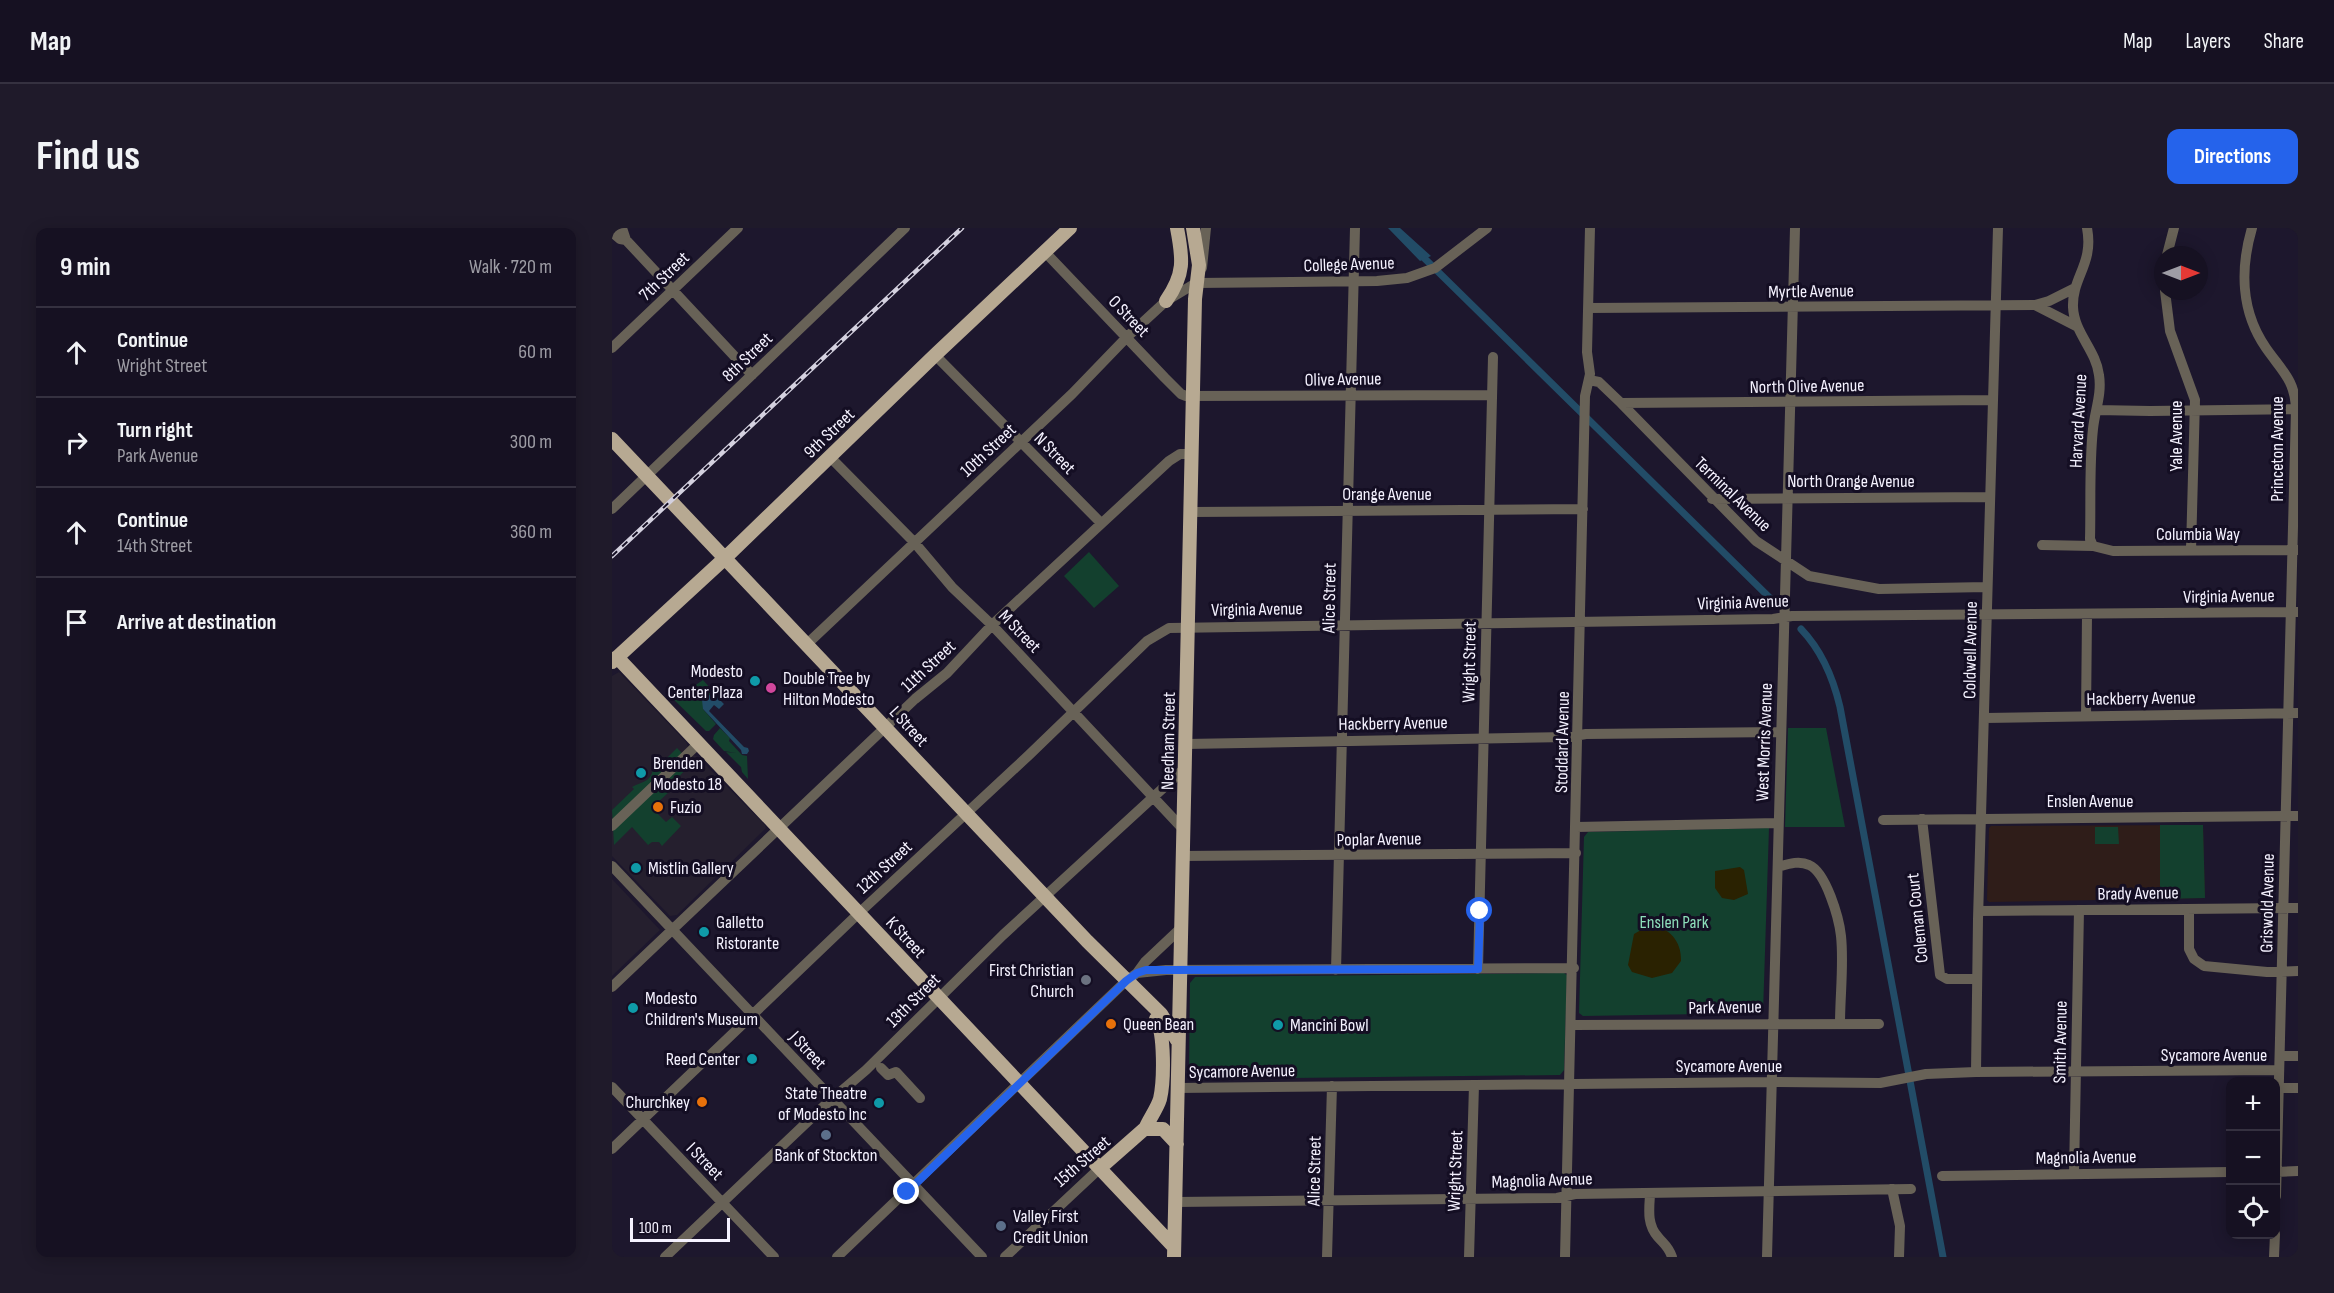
<!DOCTYPE html>
<meta charset="utf-8">
<style>
body{margin:0;font-family:"Sofia Sans Condensed",sans-serif;background:#1f1a2a;color:#f1f3f6}
.controls{position:absolute;right:18px;bottom:18px;display:grid;overflow:hidden;border-radius:12px;box-shadow:0 3px 15px #0003}
.controls button{width:54px;height:54px;display:grid;place-items:center;padding:0;border:0;border-bottom:2px solid #353140;background:#161122;color:#f1f3f6;font:30px sans-serif}
.compass{position:absolute;left:1542px;top:18px;width:54px;height:54px;border-radius:50%;background:#161122;box-shadow:0 3px 15px #0003;rotate:90deg}
.scale{position:absolute;left:18px;bottom:15px;width:100px;box-sizing:border-box;padding-left:6px;border:3px solid #f5f2ff;border-top:0;font-size:16px;line-height:21px;white-space:nowrap;color:#f5f2ff;-webkit-text-stroke:4px #140e23;paint-order:stroke}
.stop{position:absolute;width:18px;height:18px;margin:-14px;border:4px solid #2563eb;border-radius:50%;background:#fff}
.stop.end{background:#2563eb;border-color:#fff;box-shadow:0 2px 6px #0008}
.list{margin:0;padding:0;list-style:none}
h2{display:flex;justify-content:space-between;align-items:center;height:78px;margin:0;padding:0 24px;font-size:26px}
h2 small{font-size:20px;font-weight:400;color:#9e9da5}
.list li{display:grid;grid-template-columns:39px 1fr auto;gap:18px;align-items:center;box-sizing:border-box;height:90px;padding:0 24px;border-top:2px solid #353140}
.list b{display:block;font-size:22px;white-space:nowrap}
.list p{margin:0;font-size:20px;white-space:nowrap;color:#9e9da5}
.list em{font-size:20px;font-style:normal;color:#9e9da5}
.icon{flex:none;width:33px;height:33px;fill:none;stroke:currentColor;stroke-width:2;stroke-linecap:round;stroke-linejoin:round}
.map{position:relative;flex:none;width:1686px;height:1029px;overflow:hidden;border-radius:12px}
header{display:flex;align-items:center;gap:36px;box-sizing:border-box;height:84px;padding:0 30px;background:#161122;border-bottom:2px solid #353140}
header strong{font-size:28px}
nav{display:flex;gap:33px;margin-inline-start:auto;font-size:21px}
.intro{display:flex;align-items:center;justify-content:space-between;box-sizing:border-box;height:144px;padding:0 36px}
h1{margin:0;font-size:42px}
.button{padding:15px 27px;border-radius:12px;background:#2563eb;color:#fff;font-size:21px;font-weight:700}
main{display:flex;gap:36px;padding:0 36px}
aside{flex:1;background:#161122;border-radius:12px;box-shadow:0 3px 15px #0003}
.map>svg:first-child{display:block}
.commercial{fill:#251f2e}
.education{fill:#2f1d19}
.green{fill:#13402e}
.sand{fill:#2a2201}
.water{fill:#224c67}
.lines{fill:none;stroke-linecap:round;stroke-linejoin:round}
.canal{stroke:#224c67;stroke-width:7}
.minor{stroke:#686257;stroke-width:10}
.major{stroke:#b7a992;stroke-width:14}
.rail-casing{stroke:#d4d1df;stroke-width:4.5}
.rail{stroke:#140e23;stroke-width:2;stroke-dasharray:7;stroke-linecap:butt}
.route{stroke:#2563eb;stroke-width:8}
.culture-dot{fill:#0f9aa8;stroke:#140e23;stroke-width:2}
.hotel-dot{fill:#d1479c;stroke:#140e23;stroke-width:2}
.food-dot{fill:#e8710a;stroke:#140e23;stroke-width:2}
.worship-dot{fill:#6b7280;stroke:#140e23;stroke-width:2}
.service-dot{fill:#5c6f8a;stroke:#140e23;stroke-width:2}
.labels{text-anchor:middle;stroke-width:6;stroke-linejoin:round;paint-order:stroke}
.street-label{font-size:18px;fill:#f5f2ff;stroke:#140e23}
.poi-label{font-size:18px;fill:#f5f2ff;stroke:#140e23;text-anchor:start}
.park-label{font-size:18px;fill:#8ddeba;stroke:#140e23}
</style>
<header>
<strong>Map</strong>
<nav><a>Map</a><a>Layers</a><a>Share</a></nav>
</header>
<div class="intro"><h1>Find us</h1><a class="button">Directions</a></div>
<main>
<aside>
<h2>9 min<small>Walk · 720 m</small></h2>
<ul class="list">
<li><svg class="icon" aria-label="ahead" viewBox="0 0 24 24"><path d="M12 20V5M6 11l6-6 6 6"/></svg><div><b>Continue</b><p>Wright Street</p></div><em>60 m</em></li>
<li><svg class="icon" aria-label="right" viewBox="0 0 24 24"><path d="M7 20v-9h11M14 6l5 5-5 5"/></svg><div><b>Turn right</b><p>Park Avenue</p></div><em>300 m</em></li>
<li><svg class="icon" aria-label="ahead" viewBox="0 0 24 24"><path d="M12 20V5M6 11l6-6 6 6"/></svg><div><b>Continue</b><p>14th Street</p></div><em>360 m</em></li>
<li><svg class="icon" aria-label="arrive" viewBox="0 0 24 24"><path d="M6 21V4h12l-3 4 3 4H6"/></svg><div><b>Arrive at destination</b></div></li>
</ul>
</aside>
<div class="map">
<svg width="1686" height="1029" viewBox="0 0 1686 1029">
<rect width="100%" height="100%" fill="#1d172d"/>
<!-- commercial -->
<path class="commercial" d="M7 444 74 514 76 519 0 593V448Z
M82 527 86 529 153 597 154 600 65 687 58 688 0 628V603Z
M0 651 48 702 0 748Z"/>
<!-- education -->
<path class="education" d="M1591 597 1593 670 1377 674 1375 672 1377 600 1379 598Z"/>
<!-- green -->
<path class="green" d="M477 324 507 358 482 380 452 348Z
M91 452 108 471 105 469 91 481 104 496 97 503H94L58 468H60L61 465H71L73 463 82 464V458Z
M108 500 118 510 117 513 130 527 135 528 136 551 130 544 129 539 114 524 124 525 112 523 101 511 102 507Z
M1176 500H1214L1233 599H1173Z
M65 520 80 535 56 560 58 563 42 578V582L54 594 60 589 69 598 50 618 47 614H40L36 617 20 599 2 617 0 582 22 561 20 559C31 553 40 554 41 539H46Z
M1548 597H1591L1593 670 1548 671Z
M1483 599H1506L1507 616H1483Z
M1157 600 1151 785 971 788 967 785 972 609 976 604Z
M952 745 955 747 952 842 948 847 582 851 577 847 578 755 583 749Z"/>
<!-- sand -->
<path class="sand" d="M1128 639 1132 642 1136 666 1122 672 1110 670 1103 660V643Z
M1036 698C1056 697 1070 713 1069 733L1060 745 1040 750 1020 744 1016 737 1022 706Z"/>
<!-- water -->
<path class="water" d="M776 0H788L819 28 808 33Z
M97 467 105 469 112 476 107 481 102 477 97 483 132 519 136 520 137 523 135 526H130L129 522 91 481 90 472Z"/>
<g class="lines">
<!-- canal -->
<path class="canal" d="M808 26 1159 371
M1189 401C1210 423 1221 449 1228 479L1331 1029"/>
<!-- minor -->
<path class="minor" d="M10 0 14 12 140 147
M1475 0C1482 36 1460 49 1461 79 1462 105 1484 122 1487 147 1490 166 1483 182 1481 201 1477 237 1479 275 1478 311L1481 318 1501 323 1686 322
M1640 0C1628 41 1629 84 1654 120 1670 143 1683 152 1684 181L1664 968
M0 4 8 11 14 12
M432 23 553 150 569 166 574 168 880 167
M1555 27 1562 0
M590 40 594 0
M1553 63 1558 103 1583 172 1579 322
M1423 77 1437 73 1463 60
M976 80 1423 77 1466 99
M0 120 126 0
M323 127 489 295
M977 152 987 154 1009 175 1144 313 1197 348 1267 361 1375 359
M1009 175 1381 172
M1485 182 1538 183 1686 181
M218 229 302 314 340 359 380 397 571 601
M1100 271 1378 269
M0 281 293 0
M579 284 971 281
M1430 317 1481 318
M194 417 460 166 515 109 554 73 584 55 765 53 795 50 823 40 875 0
M1474 488 1475 387
M1373 490 1686 485
M574 516 956 509 974 506 1168 504
M1310 591 1328 747 1335 751H1365
M1271 592 1686 588
M0 598 86 516
M964 599 1166 595
M571 628 964 625
M0 638 370 1029
M1166 639C1176 636 1187 632 1197 637 1214 644 1227 690 1229 708 1232 736 1228 767 1228 796
M1577 681V721L1582 731 1592 738 1655 744 1686 743
M1367 683 1686 680
M866 741 881 129
M724 742 743 0
M525 745 554 742 962 740
M0 759 303 471 335 445 380 397 557 233 568 226H580
M960 797 1267 796
M1668 828H1686
M269 840 276 847 284 844 308 870
M1364 844 1366 691 1386 0
M0 859 162 1029
M565 860 1160 854 1268 855 1314 846 1364 844 1667 842
M1667 860H1686
M0 921 247 685 417 527 535 413 557 400 1161 391 1180 388 1686 384
M1664 944 1686 943
M1462 946 1467 682
M1330 948 1618 944
M1280 961 1288 998 1287 1029
M1038 967C1037 982 1035 997 1046 1009 1052 1016 1057 1019 1060 1029
M563 974 945 970 963 966 1299 961
M53 1029 213 877 254 842 391 707 573 540
M225 1029 514 753 525 745 533 734 569 700
M393 1029 488 940
M715 1029 720 858
M857 1029 862 857
M953 1029 973 168 978 146 975 124 978 0
M1155 1029 1183 0
M1662 1029 1663 1006"/>
<!-- major -->
<path class="major" d="M554 73C573 46 571 31 565 0
M0 211 475 713 549 786 565 812
M5 429 562 1019
M0 434 112 331 323 127 458 0
M544 791C553 804 552 854 548 871 545 881 537 891 533 901H551L565 916
M488 940 538 896
M562 1029 583 71 587 37 581 0"/>
<!-- rail casing -->
<g class="rail-casing">
<path id="rail" d="M0 328 350 0"/>
</g>
<!-- rail -->
<use href="#rail" class="rail"/>
</g>
<g class="lines">
<!-- route -->
<path class="route" d="M295 964 514 753 525 745 534 742H554L866 741 868 683"/>
</g>
<!-- markers -->
<g class="culture-dot">
<circle cx="143" cy="453" r="6"/>
<circle cx="29" cy="545" r="6"/>
<circle cx="24" cy="640" r="6"/>
<circle cx="92" cy="704" r="6"/>
<circle cx="21" cy="780" r="6"/>
<circle cx="666" cy="797" r="6"/>
<circle cx="140" cy="831" r="6"/>
<circle cx="267" cy="875" r="6"/>
</g>
<circle class="hotel-dot" cx="159" cy="460" r="6"/>
<g class="food-dot">
<circle cx="46" cy="579" r="6"/>
<circle cx="499" cy="796" r="6"/>
<circle cx="90" cy="874" r="6"/>
</g>
<circle class="worship-dot" cx="474" cy="752" r="6"/>
<g class="service-dot">
<circle cx="214" cy="907" r="6"/>
<circle cx="389" cy="998" r="6"/>
</g>
<g class="labels">
<!-- street labels -->
<g class="street-label">
<text transform="translate(737 36) rotate(-2)" y="6">College Avenue</text>
<text transform="translate(52 48) rotate(-44)" y="6">7th Street</text>
<text transform="translate(1199 63) rotate(-1)" y="6">Myrtle Avenue</text>
<text transform="translate(517 88) rotate(46)" y="6">O Street</text>
<text transform="translate(135 129) rotate(-44)" y="6">8th Street</text>
<text transform="translate(731 151) rotate(-1)" y="6">Olive Avenue</text>
<text transform="translate(1195 158) rotate(-1)" y="6">North Olive Avenue</text>
<text transform="translate(1466 193) rotate(-87)" y="6">Harvard Avenue</text>
<text transform="translate(217 205) rotate(-44)" y="6">9th Street</text>
<text transform="translate(1564 208) rotate(-90)" y="6">Yale Avenue</text>
<text transform="translate(1665 221) rotate(-90)" y="6">Princeton Avenue</text>
<text transform="translate(376 222) rotate(-43)" y="6">10th Street</text>
<text transform="translate(443 225) rotate(46)" y="6">N Street</text>
<text x="1239" y="259">North Orange Avenue</text>
<text x="775" y="272">Orange Avenue</text>
<text transform="translate(1121 266) rotate(44)" y="6">Terminal Avenue</text>
<text x="1586" y="312">Columbia Way</text>
<text transform="translate(1617 368) rotate(-1)" y="6">Virginia Avenue</text>
<text transform="translate(717 370) rotate(-89)" y="6">Alice Street</text>
<text transform="translate(1131 374) rotate(-2)" y="6">Virginia Avenue</text>
<text transform="translate(645 381) rotate(-1)" y="6">Virginia Avenue</text>
<text transform="translate(408 403) rotate(46)" y="6">M Street</text>
<text transform="translate(1358 422) rotate(-89)" y="6">Coldwell Avenue</text>
<text transform="translate(857 434) rotate(-89)" y="6">Wright Street</text>
<text transform="translate(316 438) rotate(-43)" y="6">11th Street</text>
<text transform="translate(1529 470) rotate(-1)" y="6">Hackberry Avenue</text>
<text transform="translate(781 495) rotate(-1)" y="6">Hackberry Avenue</text>
<text transform="translate(297 498) rotate(47)" y="6">L Street</text>
<text transform="translate(556 513) rotate(-89)" y="6">Needham Street</text>
<text transform="translate(950 514) rotate(-89)" y="6">Stoddard Avenue</text>
<text transform="translate(1152 514) rotate(-88)" y="6">West Morris Avenue</text>
<text x="1478" y="579">Enslen Avenue</text>
<text transform="translate(767 611) rotate(-1)" y="6">Poplar Avenue</text>
<text transform="translate(272 639) rotate(-43)" y="6">12th Street</text>
<text transform="translate(1526 665) rotate(-1)" y="6">Brady Avenue</text>
<text transform="translate(1655 675) rotate(-89)" y="6">Griswold Avenue</text>
<text transform="translate(1305 690) rotate(-96)" y="6">Coleman Court</text>
<text transform="translate(294 709) rotate(47)" y="6">K Street</text>
<text transform="translate(301 772) rotate(-45)" y="6">13th Street</text>
<text transform="translate(1113 779) rotate(-1)" y="6">Park Avenue</text>
<text transform="translate(1448 814) rotate(-89)" y="6">Smith Avenue</text>
<text transform="translate(196 822) rotate(47)" y="6">J Street</text>
<text x="1602" y="833">Sycamore Avenue</text>
<text x="1117" y="844">Sycamore Avenue</text>
<text transform="translate(630 843) rotate(-1)" y="6">Sycamore Avenue</text>
<text transform="translate(1474 929) rotate(-1)" y="6">Magnolia Avenue</text>
<text transform="translate(93 933) rotate(46)" y="6">I Street</text>
<text transform="translate(470 933) rotate(-41)" y="6">15th Street</text>
<text transform="translate(702 943) rotate(-89)" y="6">Alice Street</text>
<text transform="translate(843 943) rotate(-88)" y="6">Wright Street</text>
<text transform="translate(930 952) rotate(-2)" y="6">Magnolia Avenue</text>
</g>
<!-- poi labels -->
<g class="poi-label">
<text x="131" y="449" text-anchor="end">Modesto<tspan x="131" dy="21">Center Plaza</tspan></text>
<text x="171" y="456">Double Tree by<tspan x="171" dy="21">Hilton Modesto</tspan></text>
<text x="41" y="541">Brenden<tspan x="41" dy="21">Modesto 18</tspan></text>
<text x="58" y="585">Fuzio</text>
<text x="36" y="646">Mistlin Gallery</text>
<text x="104" y="700">Galletto<tspan x="104" dy="21">Ristorante</tspan></text>
<text x="462" y="748" text-anchor="end">First Christian<tspan x="462" dy="21">Church</tspan></text>
<text x="33" y="776">Modesto<tspan x="33" dy="21">Children's Museum</tspan></text>
<text x="511" y="802">Queen Bean</text>
<text x="678" y="803">Mancini Bowl</text>
<text x="128" y="837" text-anchor="end">Reed Center</text>
<text x="255" y="871" text-anchor="end">State Theatre<tspan x="255" dy="21">of Modesto Inc</tspan></text>
<text x="78" y="880" text-anchor="end">Churchkey</text>
<text x="214" y="933" text-anchor="middle">Bank of Stockton</text>
<text x="401" y="994">Valley First<tspan x="401" dy="21">Credit Union</tspan></text>
</g>
<!-- park labels -->
<g class="park-label">
<text x="1062" y="700">Enslen Park</text>
</g>
</g>
</svg>
<div class="controls">
<button>+</button>
<button>−</button>
<button><svg class="icon" aria-label="locate" viewBox="0 0 24 24"><circle cx="12" cy="12" r="6"/><path d="M12 2v4M12 18v4M2 12h4M18 12h4"/></svg></button>
</div>
<svg class="compass" viewBox="-18 -18 36 36"><path d="M0-13l5 13h-10z" fill="#e53935"/><path d="M0 13l5-13h-10z" fill="#9e9da5"/></svg>
<div class="scale">100 m</div>
<div class="stop" style="left:868px;top:683px"></div>
<div class="stop end" style="left:295px;top:964px"></div>
</div>
</main>
